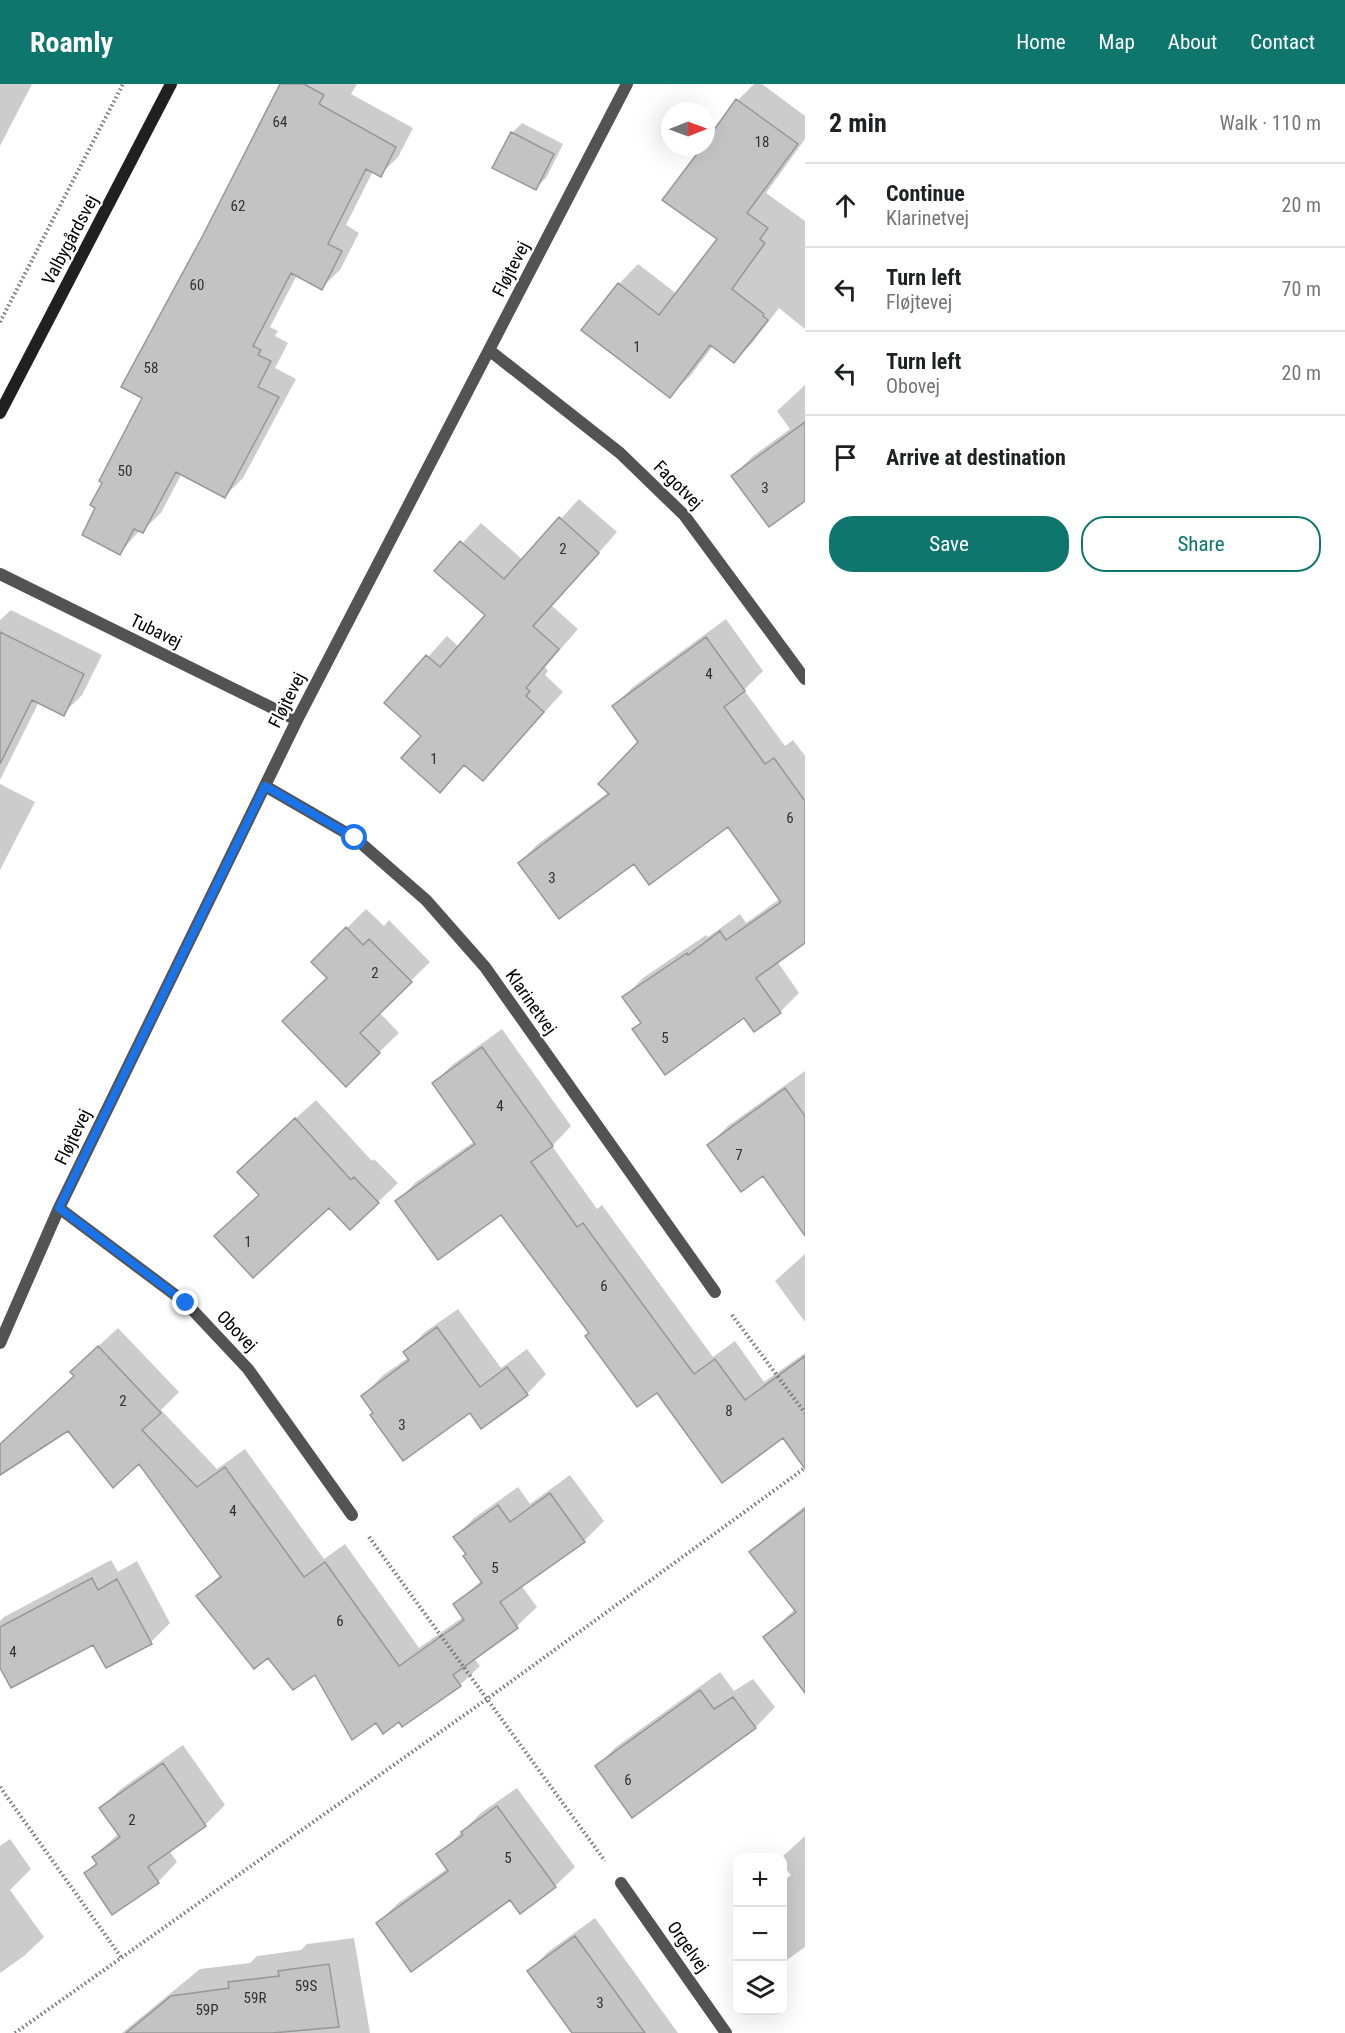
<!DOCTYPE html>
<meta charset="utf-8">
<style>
body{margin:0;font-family:"Roboto Condensed",sans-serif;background:#f6f6f6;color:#202124}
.controls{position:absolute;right:18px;bottom:18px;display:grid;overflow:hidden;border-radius:12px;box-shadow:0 6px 24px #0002}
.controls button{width:54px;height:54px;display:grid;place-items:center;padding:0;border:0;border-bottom:2px solid #e0e0e0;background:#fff;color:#202124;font:30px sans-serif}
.compass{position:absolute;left:661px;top:18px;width:54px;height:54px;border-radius:50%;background:#fff;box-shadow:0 6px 24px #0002;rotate:89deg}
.stop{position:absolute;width:18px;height:18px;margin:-14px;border:4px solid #1a73e8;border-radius:50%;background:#fff}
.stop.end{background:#1a73e8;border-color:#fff;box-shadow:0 2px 6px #0008}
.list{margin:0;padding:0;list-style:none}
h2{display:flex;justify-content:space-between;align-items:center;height:78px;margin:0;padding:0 24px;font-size:26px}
h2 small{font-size:20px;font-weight:400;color:#757577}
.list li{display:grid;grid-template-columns:39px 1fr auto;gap:18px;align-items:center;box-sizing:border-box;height:84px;padding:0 24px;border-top:2px solid #e0e0e0}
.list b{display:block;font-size:22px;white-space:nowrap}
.list p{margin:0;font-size:20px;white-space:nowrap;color:#757577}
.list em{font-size:20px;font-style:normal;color:#757577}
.actions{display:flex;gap:12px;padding:18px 24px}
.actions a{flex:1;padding:14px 0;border:2px solid #0f766e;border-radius:24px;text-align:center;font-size:21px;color:#0f766e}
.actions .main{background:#0f766e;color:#fff}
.icon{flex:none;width:33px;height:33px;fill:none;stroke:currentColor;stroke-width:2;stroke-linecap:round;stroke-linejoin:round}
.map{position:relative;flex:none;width:805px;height:1949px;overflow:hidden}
header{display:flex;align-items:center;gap:36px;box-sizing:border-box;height:84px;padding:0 30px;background:#0f766e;color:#fff}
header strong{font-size:28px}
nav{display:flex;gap:33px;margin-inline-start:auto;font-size:21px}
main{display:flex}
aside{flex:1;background:#fff}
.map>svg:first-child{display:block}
.shadow{fill:#0003}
.building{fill:#c3c3c3;stroke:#979797;stroke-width:1.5}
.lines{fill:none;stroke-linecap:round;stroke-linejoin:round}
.path{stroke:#757575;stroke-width:4;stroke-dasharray:1.5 3;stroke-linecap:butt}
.street{stroke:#535353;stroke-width:12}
.secondary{stroke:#202020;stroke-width:12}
.route{stroke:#1a73e8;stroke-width:8}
.labels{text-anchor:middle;stroke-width:4.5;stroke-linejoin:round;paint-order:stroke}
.number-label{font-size:15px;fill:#313131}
.street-label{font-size:18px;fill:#000;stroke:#fff}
</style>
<header>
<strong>Roamly</strong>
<nav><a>Home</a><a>Map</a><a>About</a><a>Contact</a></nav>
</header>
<main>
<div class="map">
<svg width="805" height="1949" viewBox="0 0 805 1949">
<rect width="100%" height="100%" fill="#fff"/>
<!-- shadow -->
<path class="shadow" d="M0 0H32L0 62Z
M281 0H357L351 10 413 44 398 73 380 91 373 87 346 141 359 149 340 186 321 204 297 191 270 243 278 247 275 252 288 259 275 284 296 295 243 394 225 412 182 389 161 429 142 447 140 446 119 470 153 248Z
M754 0H762L805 32V55L766 109 805 137V245L779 224 753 258 734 277 713 262 690 292 670 312 619 200 638 180 677 210 719 155 703 63H706V59L738 16Z
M522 39 563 60 546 94 536 104 512 49Z
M805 301V415L733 392 753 372 790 345 777 327Z
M579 415 617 448 552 522 578 545 545 583 548 587 545 591 563 608 483 695 466 680 440 707 423 652 386 619 447 552 459 563 487 531 437 487 481 439 523 476Z
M11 526 102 571 82 611 63 630 39 618 0 696V536Z
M726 535 763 587 744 606 785 662 793 656 805 672V857L777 877 799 909 780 928 755 946 744 931 634 945 642 938 624 913 643 894 706 851 708 853 740 830 746 839 781 814 728 741 634 778 519 779 538 760 609 708 640 658 614 622 633 603Z
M0 700 35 718 0 786Z
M366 825 384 842 389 836 430 878 379 928 399 949 346 1000 329 894 313 878Z
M502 945 571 1042 552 1062 597 1125 602 1121 713 1273 735 1257 764 1298 805 1269V1335L657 1307 590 1249 501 1129 397 1117 416 1098 475 1057 434 999 452 981Z
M805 987V1150L763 1090 709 1061 728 1042Z
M316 1016 372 1077 374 1075 398 1099 378 1118 330 1122 260 1111 258 1068Z
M805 1170V1238L775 1197Z
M458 1225 501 1284 527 1265 546 1290 527 1310 470 1326 374 1328 363 1312 382 1292 409 1273 405 1268 425 1248Z
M118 1244 179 1308 161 1326 217 1385 245 1365 324 1475 345 1460 419 1564 463 1533 454 1521 482 1496 467 1469 455 1453 474 1434 518 1403 530 1420 570 1391 604 1437 584 1457 521 1501 537 1523 517 1542 474 1574 480 1582 460 1601 399 1636 315 1588 268 1572 198 1512 221 1490 139 1378 69 1345 0 1389V1361L75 1291 91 1269Z
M805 1422V1591L765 1553 795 1525 751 1468 771 1449Z
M111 1476 118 1488 137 1477 170 1539 151 1558 94 1559 0 1581V1537L4 1533Z
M720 1588 734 1607 753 1595 775 1623 756 1643 632 1732 597 1682 616 1663Z
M183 1661 225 1721 205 1741 169 1766 177 1778 158 1798 86 1789 97 1778 93 1773 119 1749 101 1724 121 1705Z
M517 1704 575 1783 555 1802 510 1814 378 1839 397 1820 448 1784 438 1771 482 1728Z
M805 1752V1863L784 1878 782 1876V1798L791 1791 782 1780 781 1774Z
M10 1755 31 1785 10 1806 44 1853 24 1872 0 1889V1762Z
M595 1834 678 1949H574L529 1887 548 1868Z
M354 1854 370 1949H122L200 1885 250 1879 257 1872 301 1866 307 1860Z"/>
<!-- building -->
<path class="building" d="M280 0H304L324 11 319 20 396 63 381 93 366 85 328 160 342 167 322 206 291 189 253 262 261 266 258 271 271 277 258 303 279 313 225 414 176 388 143 449 134 445 120 471 82 451 95 424 90 421 102 399 99 397 142 314 121 303 202 153Z
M736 15 798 60 747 129 768 144 760 155 765 159 732 205 764 230 763 232 768 236 734 279 710 261 670 314 581 246 618 199 659 231 717 155 662 116 702 63H706V57Z
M511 48 554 70 536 106 492 84Z
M805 338V417L769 443 731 392Z
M559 433 599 469 533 542 559 565 526 604 530 607 526 612 544 628 483 697 464 681 440 709 401 674 421 652 384 619 426 571 440 583 485 531 434 487 460 457 504 495Z
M0 548 84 590 64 632 32 616 0 680Z
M706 553 745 607 724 623 765 680 774 674 805 717V859L756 894 781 929 754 948 744 934 665 991 632 945 641 939 622 913 687 869 688 871 720 847 726 856 781 818 728 743 649 801 634 780 559 835 518 779 609 710 598 700 638 658 612 622Z
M346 843 363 861 369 855 412 898 360 949 380 969 346 1003 282 937 327 894 311 878Z
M482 963 553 1062 531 1078 577 1143 583 1139 694 1290 715 1275 745 1316 805 1272V1385L783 1354 722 1399 657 1309 637 1323 585 1252 589 1249 501 1131 438 1176 395 1117 475 1060 432 999Z
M785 1004 805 1032V1152L763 1092 741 1108 707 1061Z
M295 1034 351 1096 354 1093 379 1119 350 1146 329 1124 253 1194 214 1152 259 1111 237 1088Z
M437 1243 480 1303 507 1283 528 1311 481 1345 470 1329 403 1377 370 1331 373 1329 361 1312 409 1276 403 1268Z
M98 1262 161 1329 142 1346 197 1403 225 1383 304 1493 325 1478 399 1582 464 1536 453 1520 482 1499 463 1472 466 1470 453 1453 498 1421 510 1438 550 1409 585 1458 500 1518 518 1544 453 1591 461 1602 402 1643 399 1638 383 1650 376 1639 352 1656 315 1591 293 1606 268 1574 254 1585 196 1512 221 1493 139 1380 113 1404 68 1347 0 1391V1360L74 1292 70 1288Z
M805 1425V1609L763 1553 796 1528 749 1468Z
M92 1494 98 1506 117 1495 152 1560 106 1584 93 1561 11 1604 0 1584V1543Z
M700 1606 714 1625 733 1613 756 1644 632 1734 595 1682Z
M163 1679 206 1742 148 1783 159 1799 112 1831 84 1789 97 1780 92 1773 120 1753 99 1724Z
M497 1722 556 1803 520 1830 510 1816 411 1888 376 1839 448 1787 436 1770 463 1751 461 1748Z
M575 1852 645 1949H572L527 1887Z
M329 1880 339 1943 272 1949H126L171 1912 229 1904 228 1898 279 1892 278 1887Z"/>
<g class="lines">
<!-- path -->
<path class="path" d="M0 238 123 0
M732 1231 805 1329
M369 1453 605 1777
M0 1703 121 1873
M15 1949 487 1615 805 1384"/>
<!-- street -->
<path class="street" d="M489 266 620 369 684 431 805 595
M0 490 297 636
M265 702 355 754 426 816 485 883 715 1208
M59 1124 186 1219 248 1285 352 1431
M0 1259 59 1124 297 636 627 0
M621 1799 726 1949"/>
<!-- secondary -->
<path class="secondary" d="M0 329 171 0"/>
</g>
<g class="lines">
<!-- route -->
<path class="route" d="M186 1219 59 1124 265 702 355 754"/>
</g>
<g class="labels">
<!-- number labels -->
<g class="number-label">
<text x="280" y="43">64</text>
<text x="762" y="63">18</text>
<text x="238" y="127">62</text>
<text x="197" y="206">60</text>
<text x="637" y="268">1</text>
<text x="151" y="289">58</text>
<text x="125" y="392">50</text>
<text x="765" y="409">3</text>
<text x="563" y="470">2</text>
<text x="709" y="595">4</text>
<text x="434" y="680">1</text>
<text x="790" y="739">6</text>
<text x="552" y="799">3</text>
<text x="375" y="894">2</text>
<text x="665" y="959">5</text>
<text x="500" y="1027">4</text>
<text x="739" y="1076">7</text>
<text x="248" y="1163">1</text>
<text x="604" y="1207">6</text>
<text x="123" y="1322">2</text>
<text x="729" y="1332">8</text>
<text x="402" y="1346">3</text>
<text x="233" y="1432">4</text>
<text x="495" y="1489">5</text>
<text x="340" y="1542">6</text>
<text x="13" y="1573">4</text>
<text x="628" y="1701">6</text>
<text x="132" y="1741">2</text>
<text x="508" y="1779">5</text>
<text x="306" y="1907">59S</text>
<text x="255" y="1919">59R</text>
<text x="600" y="1924">3</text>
<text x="207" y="1931">59P</text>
</g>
<!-- street labels -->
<g class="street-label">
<text transform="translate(70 156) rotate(-62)" y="6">Valbygårdsvej</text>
<text transform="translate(511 185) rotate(-63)" y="6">Fløjtevej</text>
<text transform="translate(678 401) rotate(45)" y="6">Fagotvej</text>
<text transform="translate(156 547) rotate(26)" y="6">Tubavej</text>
<text transform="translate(287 616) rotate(-63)" y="6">Fløjtevej</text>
<text transform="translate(531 918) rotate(55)" y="6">Klarinetvej</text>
<text transform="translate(73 1053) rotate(-64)" y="6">Fløjtevej</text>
<text transform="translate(237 1247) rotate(46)" y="6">Obovej</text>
<text transform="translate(688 1863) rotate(55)" y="6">Orgelvej</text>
</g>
</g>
</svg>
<div class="controls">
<button>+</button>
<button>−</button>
<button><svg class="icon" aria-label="layers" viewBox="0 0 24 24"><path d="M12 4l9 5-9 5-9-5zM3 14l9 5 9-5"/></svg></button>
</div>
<svg class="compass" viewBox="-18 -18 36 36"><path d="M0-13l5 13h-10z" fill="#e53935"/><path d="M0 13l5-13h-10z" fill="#757577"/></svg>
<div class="stop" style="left:355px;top:754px"></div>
<div class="stop end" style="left:186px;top:1219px"></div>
</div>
<aside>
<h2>2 min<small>Walk · 110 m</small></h2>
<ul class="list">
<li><svg class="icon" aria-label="ahead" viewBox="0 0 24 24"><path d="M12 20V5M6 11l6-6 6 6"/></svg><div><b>Continue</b><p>Klarinetvej</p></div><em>20 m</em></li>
<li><svg class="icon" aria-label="left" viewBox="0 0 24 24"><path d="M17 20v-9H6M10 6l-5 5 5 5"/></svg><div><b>Turn left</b><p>Fløjtevej</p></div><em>70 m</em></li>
<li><svg class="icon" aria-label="left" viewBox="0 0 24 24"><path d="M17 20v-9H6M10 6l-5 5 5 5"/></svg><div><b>Turn left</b><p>Obovej</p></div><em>20 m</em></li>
<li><svg class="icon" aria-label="arrive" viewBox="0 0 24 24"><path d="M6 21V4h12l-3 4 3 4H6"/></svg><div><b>Arrive at destination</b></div></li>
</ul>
<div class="actions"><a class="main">Save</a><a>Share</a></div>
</aside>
</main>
